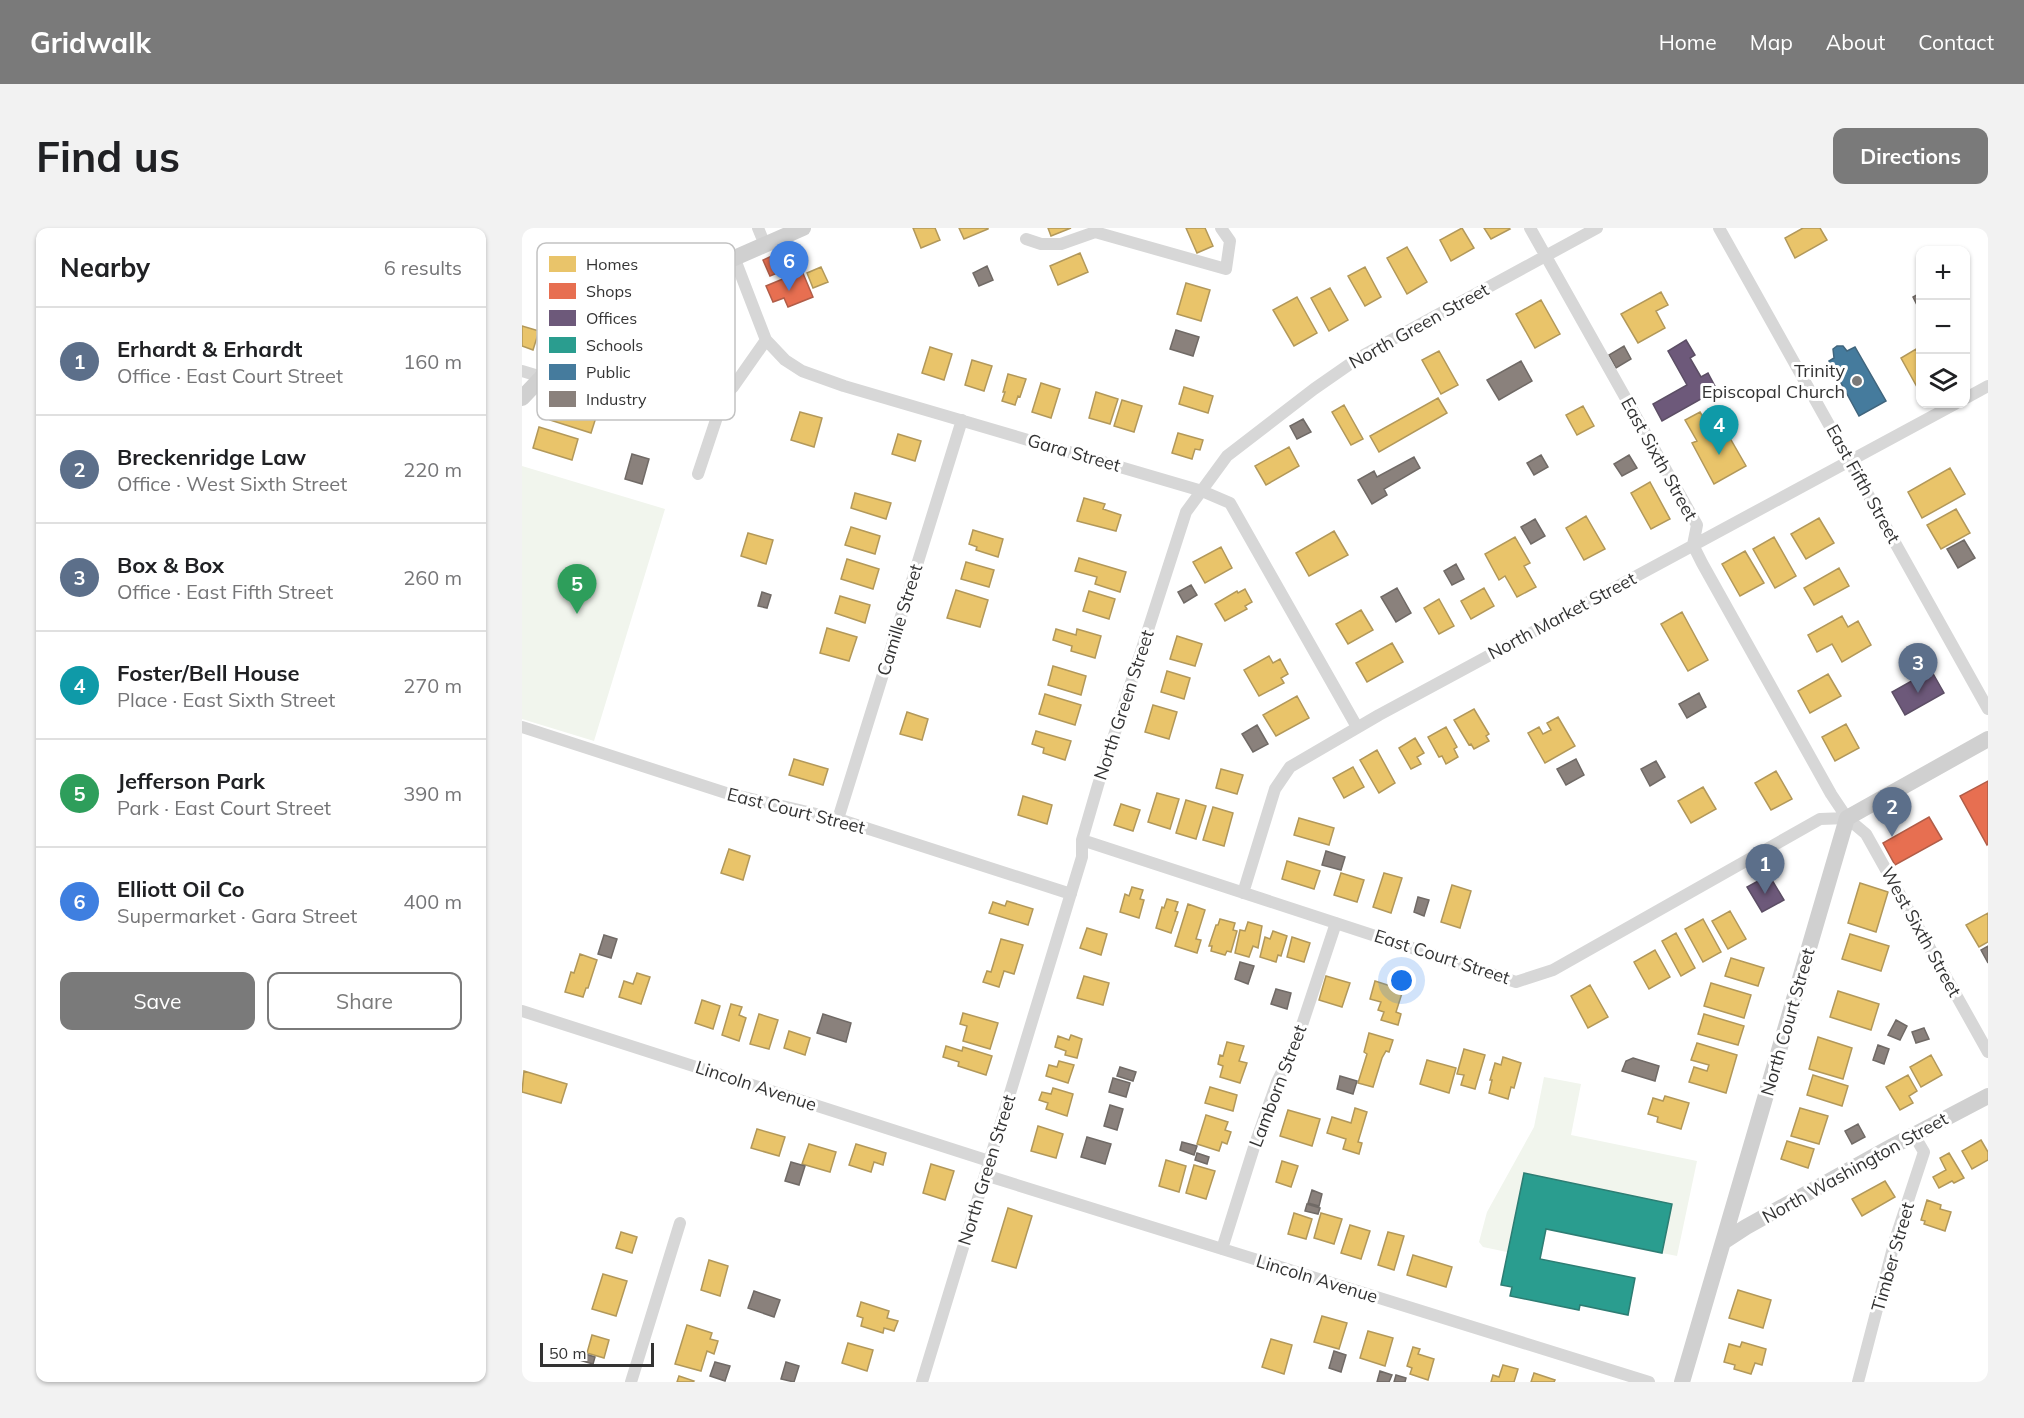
<!DOCTYPE html>
<meta charset="utf-8">
<style>
body{margin:0;font-family:Mulish,sans-serif;background:#f2f2f2;color:#202124}
.controls{position:absolute;right:18px;top:18px;display:grid;overflow:hidden;border-radius:12px;box-shadow:0 2px 4px #0004}
.controls button{width:54px;height:54px;display:grid;place-items:center;padding:0;border:0;border-bottom:2px solid #e0e0e0;background:#fff;color:#202124;font:30px sans-serif}
.scale{position:absolute;left:18px;bottom:15px;width:114px;box-sizing:border-box;padding-left:6px;border:3px solid #333;border-top:0;font-size:16px;line-height:21px;white-space:nowrap;color:#333;-webkit-text-stroke:4px #fff;paint-order:stroke}
.you{position:absolute;left:880px;top:753px;width:21px;height:21px;margin:-15px;border:4px solid #fff;border-radius:50%;background:#1a73e8;box-shadow:0 0 0 9px #1a73e833}
.badge{display:grid;place-items:center;width:39px;height:39px;border-radius:50%;background:#7a7a7a;color:#fff;font-size:20px;font-weight:700}
.pin{position:absolute;translate:-50% -50px;filter:drop-shadow(0 2px 3px #0008)}
.pin::after{content:'';position:absolute;top:32px;width:21px;height:18px;background:inherit;clip-path:polygon(0 0,100% 0,50% 100%)}
.list{margin:0;padding:0;list-style:none}
h2{display:flex;justify-content:space-between;align-items:center;height:78px;margin:0;padding:0 24px;font-size:26px}
h2 small{font-size:20px;font-weight:400;color:#757577}
.list li{display:grid;grid-template-columns:39px 1fr auto;gap:18px;align-items:center;box-sizing:border-box;height:108px;padding:0 24px;border-top:2px solid #e0e0e0}
.list b{display:block;font-size:22px;white-space:nowrap}
.list p{margin:0;font-size:20px;white-space:nowrap;color:#757577}
.list em{font-size:20px;font-style:normal;color:#757577}
.actions{display:flex;gap:12px;padding:18px 24px}
.actions a{flex:1;padding:14px 0;border:2px solid #7a7a7a;border-radius:12px;text-align:center;font-size:21px;color:#7a7a7a}
.actions .main{background:#7a7a7a;color:#fff}
.icon{flex:none;width:33px;height:33px;fill:none;stroke:currentColor;stroke-width:2;stroke-linecap:round;stroke-linejoin:round}
.map{position:relative;flex:none;width:1466px;height:1154px;overflow:hidden;border-radius:12px}
header{display:flex;align-items:center;gap:36px;box-sizing:border-box;height:84px;padding:0 30px;background:#7a7a7a;color:#fff}
header strong{font-size:28px}
nav{display:flex;gap:33px;margin-inline-start:auto;font-size:21px}
.intro{display:flex;align-items:center;justify-content:space-between;box-sizing:border-box;height:144px;padding:0 36px}
h1{margin:0;font-size:42px}
.button{padding:15px 27px;border-radius:12px;background:#7a7a7a;color:#fff;font-size:21px;font-weight:700}
main{display:flex;gap:36px;padding:0 36px}
aside{flex:1;background:#fff;border-radius:12px;box-shadow:0 2px 4px #0004}
.map>svg:first-child{display:block}
.green{fill:#f1f5ed}
.homes{fill:#e9c46a;stroke:#b2985a;stroke-width:1.5}
.shops{fill:#e76f51;stroke:#b15d48;stroke-width:1.5}
.offices{fill:#6d597a;stroke:#5c4e65;stroke-width:1.5}
.schools{fill:#2a9d8f;stroke:#2d7d73;stroke-width:1.5}
.public{fill:#457b9d;stroke:#40657d;stroke-width:1.5}
.industry{fill:#8a817c;stroke:#706a66;stroke-width:1.5}
.lines{fill:none;stroke-linecap:round;stroke-linejoin:round}
.street{stroke:#d7d7d7;stroke-width:12}
.secondary{stroke:#d0d0d0;stroke-width:16}
.poi-dot{fill:#7a7a7a;stroke:#fff;stroke-width:2}
.labels{text-anchor:middle;stroke-width:6;stroke-linejoin:round;paint-order:stroke}
.street-label{font-size:18px;fill:#333;stroke:#fff}
.poi-label{font-size:18px;fill:#333;stroke:#fff;text-anchor:end}
.key{fill:#fff;stroke:#c2c2c2;stroke-width:1.5}
.key-label{font-size:16px;fill:#333}
</style>
<header>
<strong>Gridwalk</strong>
<nav><a>Home</a><a>Map</a><a>About</a><a>Contact</a></nav>
</header>
<div class="intro"><h1>Find us</h1><a class="button">Directions</a></div>
<main>
<aside>
<h2>Nearby<small>6 results</small></h2>
<ul class="list">
<li><span class="badge" style="background:#5c6f8a">1</span><div><b>Erhardt &amp; Erhardt</b><p>Office · East Court Street</p></div><em>160 m</em></li>
<li><span class="badge" style="background:#5c6f8a">2</span><div><b>Breckenridge Law</b><p>Office · West Sixth Street</p></div><em>220 m</em></li>
<li><span class="badge" style="background:#5c6f8a">3</span><div><b>Box &amp; Box</b><p>Office · East Fifth Street</p></div><em>260 m</em></li>
<li><span class="badge" style="background:#0f9aa8">4</span><div><b>Foster/Bell House</b><p>Place · East Sixth Street</p></div><em>270 m</em></li>
<li><span class="badge" style="background:#2e9e5b">5</span><div><b>Jefferson Park</b><p>Park · East Court Street</p></div><em>390 m</em></li>
<li><span class="badge" style="background:#3f7fe0">6</span><div><b>Elliott Oil Co</b><p>Supermarket · Gara Street</p></div><em>400 m</em></li>
</ul>
<div class="actions"><a class="main">Save</a><a>Share</a></div>
</aside>
<div class="map">
<svg width="1466" height="1154" viewBox="0 0 1466 1154">
<rect width="100%" height="100%" fill="#fff"/>
<!-- green -->
<path class="green" d="M0 238 143 281 72 513 0 491Z
M1022 849 1059 856 1049 907 1175 933 1155 1028 1140 1025 1150 976 1002 945 985 1024 961 1019 957 1014 965 984 1012 899Z"/>
<!-- homes -->
<path class="homes" d="M391 0H413L418 12 399 20Z
M437 0H466V1L442 11Z
M526 0H549L529 8Z
M664 0H683L691 18 675 25Z
M940 0 952 20 929 33 918 12Z
M962 0H987L988 1 969 11Z
M1281 0H1298L1305 12 1273 30 1263 10Z
M885 19 905 54 885 66 865 30Z
M558 25 566 44 536 57 528 38Z
M299 39 306 54 291 60 285 45Z
M843 39 859 69 843 78 826 48Z
M664 55 688 62 679 93 655 86Z
M808 60 826 92 807 103 789 70Z
M1139 64 1146 77 1134 83 1143 100 1116 115 1099 86Z
M775 69 795 105 772 118 751 82Z
M1019 72 1038 106 1013 120 994 86Z
M0 98 17 103 11 122 0 118Z
M408 119 430 126 422 152 400 145Z
M1394 121 1398 130V157L1395 159 1379 130Z
M917 123 936 157 919 166 900 132Z
M450 132 470 138 462 163 443 157Z
M486 146 504 151 498 169 496 168 493 177 480 173 483 164H481Z
M519 155 538 161 529 190 510 184Z
M662 159 691 168 686 185 657 176Z
M574 164 596 171 588 196 567 190Z
M916 170 925 185 857 224 848 208Z
M34 171 76 183 69 205 28 192Z
M600 172 620 178 612 204 592 198Z
M822 177 841 211 829 217 810 184Z
M1061 178 1072 198 1055 207 1044 187Z
M278 184 300 190 292 219 269 212Z
M1178 184 1190 204 1201 198 1224 238 1192 256 1170 215 1175 213 1163 192Z
M17 199 56 211 50 232 11 220Z
M656 205 681 212 678 222 673 221 670 231 650 225Z
M376 206 399 213 393 233 370 226Z
M767 219 777 238 744 257 733 238Z
M1428 240 1443 266 1400 290 1386 264Z
M1128 254 1148 291 1129 301 1109 265Z
M333 265 369 275 364 291 329 280Z
M562 270 583 276 581 281 599 287 594 303 555 293Z
M1434 281 1448 305 1419 321 1405 297Z
M1064 288 1083 321 1062 332 1044 300Z
M1297 290 1312 315 1284 331 1269 306Z
M329 299 358 308 353 326 323 317Z
M451 302 481 311 476 329 454 322 455 319 447 316Z
M812 303 826 327 787 348 774 325Z
M226 305 251 312 244 336 219 328Z
M993 309 1008 335 1002 338 1014 359 995 369 983 348 977 352 963 326Z
M1252 309 1274 348 1253 360 1231 321Z
M699 319 710 340 683 355 671 334Z
M1223 323 1242 355 1218 368 1200 336Z
M557 330 604 344 598 364 573 356 575 349 553 343Z
M325 331 357 341 351 361 319 351Z
M444 334 472 342 467 359 439 351Z
M1317 340 1327 358 1292 377 1282 360Z
M962 360 972 378 949 391 939 373Z
M723 361 730 374 723 378 725 381 703 393 693 376 715 363 716 365Z
M434 362 466 372 458 399 425 390Z
M567 363 593 371 587 391 561 383Z
M318 368 348 377 343 395 313 385Z
M917 371 932 398 917 406 902 380Z
M839 382 851 402 826 416 814 396Z
M1160 384 1186 432 1166 443 1139 396Z
M1320 388 1326 399 1336 393 1349 417 1320 434 1310 416 1295 424 1286 407Z
M305 400 335 409 327 433 298 425Z
M534 401 554 407 555 401 579 408 573 430 549 423 550 418 531 412Z
M655 408 680 416 673 438 648 431Z
M870 415 881 434 845 454 834 435Z
M747 428 751 435 758 431 766 446 759 450 762 455 737 468 722 442Z
M531 438 564 448 559 467 526 457Z
M645 443 668 450 662 471 639 464Z
M1306 446 1319 468 1288 485 1276 463Z
M523 466 559 477 553 497 517 486Z
M775 468 787 490 754 508 741 487Z
M631 477 655 484 647 511 623 504Z
M952 481 967 506 964 508 967 513 952 521 949 516 947 517 932 492Z
M385 484 406 491 400 512 378 506Z
M1036 489 1053 518 1023 535 1006 505 1017 499 1021 506 1029 502 1025 495Z
M1324 496 1337 520 1313 533 1300 509Z
M924 499 935 519 932 521 936 529 924 536 920 528 917 529 906 509Z
M514 503 549 513 543 532 521 525 522 520 510 516Z
M893 510 902 525 895 529 899 536 889 541 877 520Z
M855 522 873 555 857 565 838 532Z
M272 531 306 541 301 557 267 547Z
M831 539 842 559 822 570 811 550Z
M699 541 721 547 715 566 694 560Z
M1254 543 1270 571 1249 582 1233 555Z
M1181 559 1194 581 1169 595 1156 573Z
M635 565 657 571 648 601 626 594Z
M501 568 530 577 525 596 496 587Z
M664 572 684 578 674 611 654 605Z
M599 576 618 582 611 603 592 597Z
M691 579 711 585 702 618 681 612Z
M777 590 812 600 807 617 772 607Z
M207 621 228 628 221 652 199 645Z
M765 633 798 643 792 661 760 651Z
M819 645 842 652 835 674 812 667Z
M862 645 880 650 869 685 851 679Z
M1338 655 1366 664 1354 704 1326 695Z
M930 657 949 663 938 700 919 694Z
M610 659 621 662 618 671 622 672 617 690 598 684 603 666 607 668Z
M645 671 656 674 653 683 656 684 649 705 634 700 640 679 642 680Z
M485 673 511 681 506 697 467 685 471 674 483 678Z
M666 676 683 682 674 711 679 712 675 725 653 718Z
M1208 683 1224 711 1206 721 1190 693Z
M1466 685V714L1457 719 1444 697Z
M698 691 713 695 711 702 715 703 709 724 705 723 703 727 689 723 690 718H687L694 697H696Z
M1181 691 1199 724 1181 734 1163 701Z
M726 694 740 698 736 720 731 718 727 729 713 725 718 702 723 703Z
M565 700 585 706 579 727 558 720Z
M751 703 765 708 759 728 756 727 754 734 738 729 743 709 748 711Z
M1154 705 1173 740 1159 748 1140 713Z
M1328 706 1367 718 1359 743 1320 731Z
M770 709 788 715 782 734 765 729Z
M479 711 501 717 492 746 482 743 477 759 461 754 465 743 469 744Z
M1133 722 1148 749 1127 761 1112 734Z
M58 726 75 732 66 760H64L61 769 43 764 49 744 52 745Z
M1209 730 1242 740 1236 758 1203 748Z
M115 745 128 749 119 776 97 769 102 753 111 756Z
M562 748 587 755 581 777 555 770Z
M804 748 828 755 820 779 797 772Z
M853 753 881 762 874 784 879 786 876 797 859 792 862 784 856 782 859 774 848 771Z
M1189 755 1229 767 1222 790 1182 778Z
M1068 757 1086 789 1066 800 1049 768Z
M1316 763 1357 776 1349 802 1308 789Z
M180 772 198 778 191 801 173 795Z
M209 776 220 779 217 787 224 790 217 813 200 807Z
M441 785 476 795 468 821 441 813 445 798 438 796Z
M237 786 256 792 247 821 228 816Z
M1182 786 1222 798 1216 817 1176 806Z
M267 803 288 810 283 827 262 820Z
M847 805 871 812 867 824 864 823 860 830 851 859 836 855 845 826 842 824Z
M549 807 560 811 555 830 543 827 544 823 533 819 536 808 547 812Z
M1296 809 1330 820 1321 851 1287 841Z
M705 814 722 818 717 833 725 835 718 855 698 849 701 838 696 836 698 827 701 828Z
M1175 815 1215 827 1204 865 1167 854 1172 839 1185 843 1187 837 1169 832Z
M424 818 440 823 441 819 470 828 464 847 436 838 437 834 421 829Z
M942 821 963 827 953 861 939 857 942 847 935 846Z
M1409 827 1420 847 1399 859 1388 839Z
M981 829 999 835 992 860 989 859 986 871 967 865 970 852H968L973 835 979 837Z
M905 832 934 840 927 865 898 856Z
M537 833 552 837 546 855 524 848 527 837 535 839Z
M2 843 45 856 39 875 0 864Z
M1291 847 1326 858 1320 878 1285 867Z
M1386 847 1395 863 1387 868 1391 875 1378 882 1364 859Z
M688 859 715 867 711 883 683 875Z
M531 860 551 866 545 888 524 881 526 875 517 872 520 864 529 866Z
M1143 868 1167 875 1159 901 1135 894 1136 889 1126 886 1131 870 1141 873Z
M833 880 845 884 836 914 840 915 837 926 821 921 824 911 805 905 810 889 829 895Z
M1278 880 1306 888 1297 916 1269 908Z
M766 882 798 891 790 918 758 908Z
M684 887 706 894 703 902 709 904 705 916 700 914 697 923 675 916Z
M516 898 541 906 534 930 509 923Z
M235 901 263 909 257 928 229 920Z
M1459 912 1466 924V932L1450 941 1440 923Z
M1265 913 1292 921 1286 940 1259 931Z
M287 916 314 924 308 944 280 936Z
M334 916 364 925 361 937 352 934 349 944 327 937Z
M1427 925 1442 950 1432 955 1430 953 1417 960 1411 949 1424 942 1418 930Z
M644 932 664 938 657 964 637 958Z
M760 933 776 938 769 959 754 954Z
M409 936 432 943 423 972 401 965Z
M672 937 693 943 684 971 664 965Z
M1363 953 1373 969 1340 988 1330 971Z
M1405 972 1419 977 1418 981 1429 984 1423 1003 1402 996 1403 993 1399 992Z
M486 980 510 988 494 1040 470 1033Z
M772 985 790 991 784 1011 766 1006Z
M799 985 820 991 812 1016 792 1010Z
M828 997 848 1003 839 1031 819 1025Z
M99 1004 115 1009 110 1025 94 1020Z
M866 1004 882 1008 872 1042 856 1037Z
M891 1027 930 1039 924 1059 885 1047Z
M187 1032 206 1038 198 1068 179 1062Z
M81 1046 105 1053 94 1088 70 1081Z
M1216 1062 1249 1072 1241 1100 1207 1090Z
M339 1074 367 1083 365 1090 376 1093 372 1103 362 1100 361 1105 339 1098 341 1090 335 1088Z
M800 1088 825 1095 817 1121 792 1114Z
M165 1097 190 1105 188 1111 196 1113 192 1126 185 1123 179 1143 153 1136Z
M846 1103 871 1110 863 1138 838 1130Z
M70 1107 87 1112 82 1130 65 1125Z
M749 1111 770 1117 762 1146 740 1139Z
M1220 1114 1244 1121 1240 1137 1233 1135 1229 1146 1212 1141 1213 1137 1202 1134 1207 1116 1218 1119Z
M326 1115 351 1122 345 1143 320 1135Z
M891 1119 898 1121 896 1126 912 1131 906 1152 888 1146 890 1140 885 1138Z
M981 1137 996 1141 992 1154H969L971 1147 977 1149Z
M1012 1145 1033 1152 1032 1154H1009Z
M157 1148 172 1153 171 1154H155Z"/>
<!-- shops -->
<path class="shops" d="M265 21 272 38 248 48 241 32Z
M280 43 291 69 266 79 262 70 251 74 244 58Z
M1466 553V616L1465 617 1438 568Z
M1407 589 1420 611 1373 637 1361 615Z"/>
<!-- offices -->
<path class="offices" d="M1164 112 1173 127 1168 130 1179 149 1186 145 1195 162 1140 193 1131 176 1165 157 1146 123Z
M1409 442 1422 465 1383 487 1370 464Z
M1247 647 1262 672 1240 684 1225 659Z"/>
<!-- schools -->
<path class="schools" d="M1002 945 1150 976 1140 1025 1024 1001 1018 1031 1113 1050 1106 1087 1058 1077 1057 1082 988 1068 990 1059 979 1057Z"/>
<!-- public -->
<path class="public" d="M1315 118H1321L1325 123 1333 119 1364 173 1337 188 1307 133 1312 130 1311 121Z"/>
<!-- industry -->
<path class="industry" d="M465 38 471 52 457 58 451 45Z
M1398 65V83L1391 69Z
M654 102 677 109 671 128 648 121Z
M1102 118 1109 131 1094 140 1087 127Z
M999 133 1010 153 977 172 965 152Z
M781 191 789 204 775 211 768 198Z
M110 226 127 231 120 256 103 251Z
M1019 227 1026 239 1012 247 1005 235Z
M1107 227 1115 240 1100 248 1092 236Z
M892 229 898 240 862 261 865 267 850 276 836 252 852 243 855 249Z
M1013 291 1023 308 1009 316 999 299Z
M1442 312 1453 330 1436 340 1425 321Z
M934 336 942 351 930 357 922 343Z
M669 357 675 367 662 375 656 364Z
M875 360 889 385 874 394 859 369Z
M240 364 249 367 245 380 236 378Z
M1177 465 1184 479 1165 490 1157 476Z
M735 497 746 516 731 524 720 506Z
M1054 531 1062 547 1044 557 1035 541Z
M1134 533 1143 549 1128 558 1119 541Z
M804 623 823 629 819 642 800 637Z
M896 669 907 672 902 688 892 684Z
M82 707 95 711 89 730 76 726Z
M1466 718V735L1459 722Z
M718 734 732 738 726 756 713 751Z
M754 761 769 765 765 781 749 776Z
M301 786 329 795 324 814 295 805Z
M1374 792 1385 798 1378 812 1366 807Z
M1402 800 1407 811 1394 815 1390 804Z
M1356 817 1367 821 1362 836 1351 832Z
M1111 830 1137 838 1133 853 1100 843 1104 833Z
M598 839 614 844 611 853 595 848Z
M818 848 835 853 831 866 815 861Z
M591 850 608 855 604 869 587 864Z
M588 877 601 881 595 902 582 898Z
M1336 896 1343 909 1330 916 1323 903Z
M565 909 589 916 583 936 559 929Z
M660 914 675 918 672 927 658 922Z
M675 925 687 929 685 936 673 932Z
M269 934 283 938 277 957 263 953Z
M790 962 800 966 797 978 786 975Z
M785 976 798 980 796 986 783 983Z
M232 1063 258 1072 252 1089 226 1080Z
M812 1123 824 1127 819 1144 807 1140Z
M57 1124 73 1129 71 1136 54 1131Z
M193 1134 208 1138 203 1153 188 1148Z
M264 1134 277 1138 272 1154 259 1151Z
M858 1143 870 1147 867 1154H855Z
M874 1147 884 1150 883 1154H872Z"/>
<g class="lines">
<!-- street -->
<path class="street" d="M236 0 243 17
M1008 0 1175 297 1171 317 1180 335 1309 566 1325 590 1344 606 1466 824
M1197 0 1466 481
M504 11 519 16H539L573 4 704 41 708 13 699 0
M212 29 244 112 263 132 280 143 322 158 680 263 708 275 835 499
M0 143 20 149
M1444 170 1466 158
M176 246 202 168 211 159 244 112
M0 499 204 565 316 591 549 666
M316 591 440 192
M560 612 994 754 1031 742 1298 591 1325 590
M721 665 753 561 768 539 857 487 1433 176
M0 783 467 933
M463 947 1127 1154
M700 1021 733 916 755 854 775 812 814 695
M109 1154 158 995
M400 1154 560 629V612L576 557 664 284 705 228 792 161 838 129 1075 0
M1336 1154 1373 1012 1402 924 1392 907"/>
<!-- secondary -->
<path class="secondary" d="M0 170 20 149 56 120 169 49 281 0
M1201 1014 1224 999 1367 920 1466 868
M1160 1154 1325 590 1466 511"/>
</g>
<!-- markers -->
<circle class="poi-dot" cx="1335" cy="153" r="6"/>
<g class="labels">
<!-- street labels -->
<g class="street-label">
<text transform="translate(897 98) rotate(-29)" y="6">North Green Street</text>
<text transform="translate(552 225) rotate(16)" y="6">Gara Street</text>
<text transform="translate(1137 231) rotate(61)" y="6">East Sixth Street</text>
<text transform="translate(1341 256) rotate(61)" y="6">East Fifth Street</text>
<text transform="translate(1040 388) rotate(-28)" y="6">North Market Street</text>
<text transform="translate(378 392) rotate(-73)" y="6">Camille Street</text>
<text transform="translate(602 477) rotate(-72)" y="6">North Green Street</text>
<text transform="translate(274 583) rotate(14)" y="6">East Court Street</text>
<text transform="translate(1399 704) rotate(61)" y="6">West Sixth Street</text>
<text transform="translate(920 729) rotate(18)" y="6">East Court Street</text>
<text transform="translate(1266 794) rotate(-74)" y="6">North Court Street</text>
<text transform="translate(234 858) rotate(18)" y="6">Lincoln Avenue</text>
<text transform="translate(756 858) rotate(-69)" y="6">Lamborn Street</text>
<text transform="translate(1333 940) rotate(-29)" y="6">North Washington Street</text>
<text transform="translate(465 942) rotate(-73)" y="6">North Green Street</text>
<text transform="translate(1371 1029) rotate(-74)" y="6">Timber Street</text>
<text transform="translate(795 1051) rotate(17)" y="6">Lincoln Avenue</text>
</g>
<!-- poi labels -->
<g class="poi-label">
<text x="1323" y="149">Trinity<tspan x="1323" dy="21">Episcopal Church</tspan></text>
</g>
</g>
<!-- legend -->
<rect x="15" y="15" width="198" height="177" rx="9" class="key"/>
<rect x="27" y="28" width="27" height="16" fill="#e9c46a"/>
<rect x="27" y="55" width="27" height="16" fill="#e76f51"/>
<rect x="27" y="82" width="27" height="16" fill="#6d597a"/>
<rect x="27" y="109" width="27" height="16" fill="#2a9d8f"/>
<rect x="27" y="136" width="27" height="16" fill="#457b9d"/>
<rect x="27" y="163" width="27" height="16" fill="#8a817c"/>
<g class="key-label">
<text x="64" y="42">Homes</text>
<text x="64" y="69">Shops</text>
<text x="64" y="96">Offices</text>
<text x="64" y="123">Schools</text>
<text x="64" y="150">Public</text>
<text x="64" y="177">Industry</text>
</g>
</svg>
<div class="controls">
<button>+</button>
<button>−</button>
<button><svg class="icon" aria-label="layers" viewBox="0 0 24 24"><path d="M12 4l9 5-9 5-9-5zM3 14l9 5 9-5"/></svg></button>
</div>
<div class="scale">50 m</div>
<div class="you"></div>
<div class="pin badge" style="left:1243px;top:666px;background:#5c6f8a">1</div>
<div class="pin badge" style="left:1370px;top:609px;background:#5c6f8a">2</div>
<div class="pin badge" style="left:1396px;top:465px;background:#5c6f8a">3</div>
<div class="pin badge" style="left:1197px;top:227px;background:#0f9aa8">4</div>
<div class="pin badge" style="left:55px;top:386px;background:#2e9e5b">5</div>
<div class="pin badge" style="left:267px;top:63px;background:#3f7fe0">6</div>
</div>
</main>
